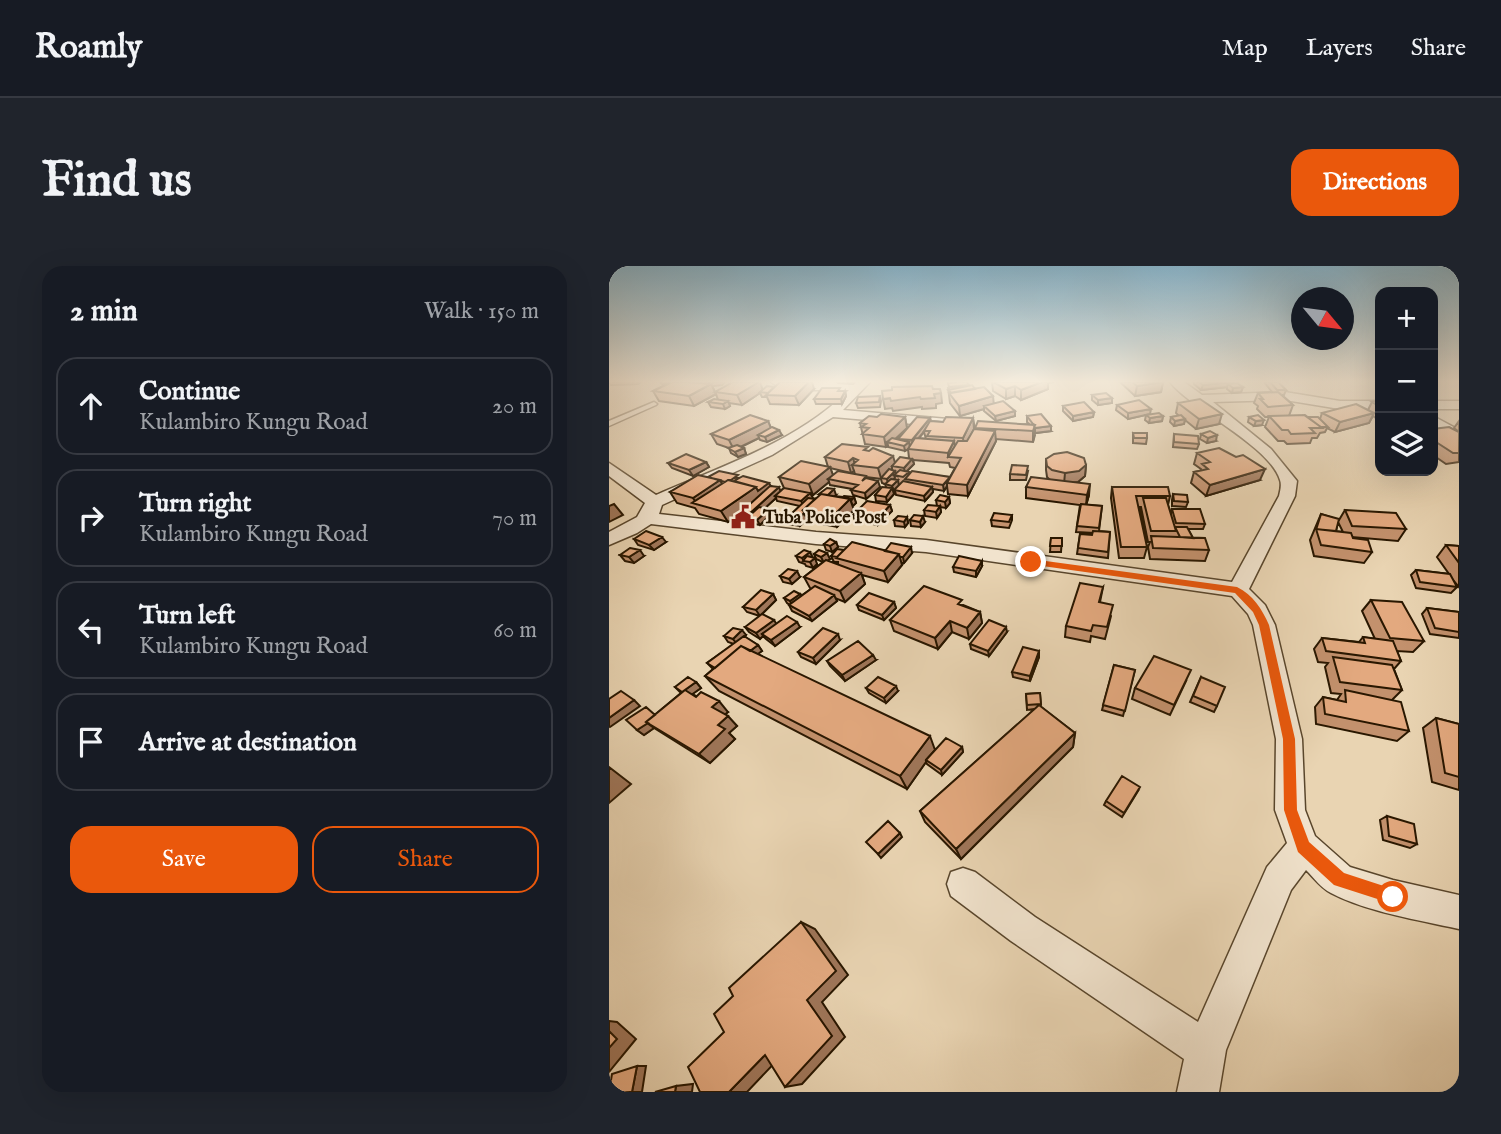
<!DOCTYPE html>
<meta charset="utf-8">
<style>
body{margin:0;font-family:"IM FELL English",serif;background:#20242c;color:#f1f3f6}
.controls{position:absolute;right:21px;top:21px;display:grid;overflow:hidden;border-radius:14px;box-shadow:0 7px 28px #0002}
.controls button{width:63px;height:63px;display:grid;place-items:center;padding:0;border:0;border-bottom:2px solid #363941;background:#171b24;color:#f1f3f6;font:35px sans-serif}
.compass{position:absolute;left:682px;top:21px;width:63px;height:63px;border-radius:50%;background:#171b24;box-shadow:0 7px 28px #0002;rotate:119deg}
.stop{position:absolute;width:21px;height:21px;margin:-16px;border:5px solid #ea580c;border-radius:50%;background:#fff}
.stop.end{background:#ea580c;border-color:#fff;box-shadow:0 2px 7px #0008}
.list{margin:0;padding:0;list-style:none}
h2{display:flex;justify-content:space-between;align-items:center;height:91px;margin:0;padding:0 28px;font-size:30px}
h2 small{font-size:23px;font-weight:400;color:#9ea1a6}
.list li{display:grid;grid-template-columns:46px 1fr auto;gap:21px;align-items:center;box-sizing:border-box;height:98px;margin:0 14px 14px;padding:0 14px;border:2px solid #363941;border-radius:21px}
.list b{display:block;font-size:26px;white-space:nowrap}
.list p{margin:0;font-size:23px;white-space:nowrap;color:#9ea1a6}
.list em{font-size:23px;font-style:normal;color:#9ea1a6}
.actions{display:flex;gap:14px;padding:21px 28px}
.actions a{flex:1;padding:16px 0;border:2px solid #ea580c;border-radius:21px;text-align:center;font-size:24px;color:#ea580c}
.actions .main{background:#ea580c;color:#fff}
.icon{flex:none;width:38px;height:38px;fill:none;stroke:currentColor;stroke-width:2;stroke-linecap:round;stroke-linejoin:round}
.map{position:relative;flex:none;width:850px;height:826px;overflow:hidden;border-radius:21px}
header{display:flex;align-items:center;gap:42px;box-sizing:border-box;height:98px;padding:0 35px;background:#171b24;border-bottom:2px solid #363941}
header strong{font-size:33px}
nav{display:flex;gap:38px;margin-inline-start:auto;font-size:24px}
.intro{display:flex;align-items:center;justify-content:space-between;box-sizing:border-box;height:168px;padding:0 42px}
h1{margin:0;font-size:49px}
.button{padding:18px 32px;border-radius:21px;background:#ea580c;color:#fff;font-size:24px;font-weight:700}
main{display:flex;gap:42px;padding:0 42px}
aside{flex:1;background:#171b24;border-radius:21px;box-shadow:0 7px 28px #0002}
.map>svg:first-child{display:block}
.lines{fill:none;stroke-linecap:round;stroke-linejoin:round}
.lane-casing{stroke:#59462c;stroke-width:3}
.street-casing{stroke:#59462c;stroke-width:3}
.lane{fill:#f1e3cd;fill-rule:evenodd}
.street{fill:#f1e3cd;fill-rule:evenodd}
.wall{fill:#c3916d;stroke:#291700;stroke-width:2;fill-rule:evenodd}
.shaded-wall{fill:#9f7659;stroke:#291700;stroke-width:2}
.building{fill:#e3a97f;stroke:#291700;stroke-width:2}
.route{fill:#ea580c}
.labels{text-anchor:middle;stroke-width:5;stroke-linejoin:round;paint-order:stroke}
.far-poi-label{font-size:18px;font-weight:bold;fill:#291700;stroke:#f1e3cd;text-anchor:start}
</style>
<header>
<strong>Roamly</strong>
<nav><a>Map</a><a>Layers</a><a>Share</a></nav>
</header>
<div class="intro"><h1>Find us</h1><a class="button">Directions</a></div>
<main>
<aside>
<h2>2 min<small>Walk · 150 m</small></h2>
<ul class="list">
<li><svg class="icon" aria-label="ahead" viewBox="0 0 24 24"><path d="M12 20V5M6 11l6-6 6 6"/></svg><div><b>Continue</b><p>Kulambiro Kungu Road</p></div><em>20 m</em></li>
<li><svg class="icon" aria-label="right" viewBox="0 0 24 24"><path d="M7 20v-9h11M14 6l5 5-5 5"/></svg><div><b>Turn right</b><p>Kulambiro Kungu Road</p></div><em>70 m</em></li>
<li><svg class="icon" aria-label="left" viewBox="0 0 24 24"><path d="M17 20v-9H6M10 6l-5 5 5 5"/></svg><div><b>Turn left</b><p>Kulambiro Kungu Road</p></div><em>60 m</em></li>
<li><svg class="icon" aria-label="arrive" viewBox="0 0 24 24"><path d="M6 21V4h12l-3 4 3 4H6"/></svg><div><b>Arrive at destination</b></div></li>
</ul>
<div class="actions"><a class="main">Save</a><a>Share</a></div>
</aside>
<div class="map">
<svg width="850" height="826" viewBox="0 0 850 826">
<rect width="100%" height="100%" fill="#e9d4b2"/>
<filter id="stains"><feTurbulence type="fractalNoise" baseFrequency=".00286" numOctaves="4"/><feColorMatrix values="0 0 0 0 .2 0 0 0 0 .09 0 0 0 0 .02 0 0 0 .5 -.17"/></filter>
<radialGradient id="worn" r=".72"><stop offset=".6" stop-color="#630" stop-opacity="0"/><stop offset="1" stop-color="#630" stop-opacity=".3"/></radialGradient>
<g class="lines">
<!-- lane casing -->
<g class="lane-casing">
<path id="lane" d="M45 136 48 138 47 139 0 160V155Z"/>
</g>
<!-- street casing -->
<g class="street-casing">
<path id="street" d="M162 116H261L234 144 339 153 346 157 339 161 224 151 163 189 53 239 50 248 207 266 317 274 623 316 670 230C671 225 673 219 671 214 661 180 582 143 561 116H575L593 129 676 126 731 135H771V143H731L676 134 604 136 662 183 688 215 686 230 640 323 656 339 666 359 693 473 696 544 706 570 741 601 784 614 850 629V663C810 654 758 646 722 627 712 622 705 612 697 604L682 624 617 784 610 826H568L575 793 402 675 342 630 338 618 342 606 354 602 366 606 426 651 589 756 658 601 678 577 666 544 667 473 644 359 639 348 623 330 317 286 207 278 42 258 28 267 0 279V266L28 251 36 237 0 210V197L47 229C113 200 188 176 240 124H175Z
M824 135H850V143H824Z
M824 150 850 164V174L824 160Z"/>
</g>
<!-- lane -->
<use href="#lane" class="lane"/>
<!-- street -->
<use href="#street" class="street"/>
</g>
<!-- wall -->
<path class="wall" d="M0 116H32L29 118 2 119Z
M51 116H116L113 119 103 120 106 126 154 124 205 123 190 139 161 138 158 131H153L151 127 133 139 120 137 121 140 116 143 102 141 99 136 109 134 107 128 85 140 50 135 44 125 58 118H53Z
M228 116H246L244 118 229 117Z
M383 116 439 117V123L412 134 406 130 397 133 384 125Z
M511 116H554L552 126 526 130Z
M585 116H630H624V117L634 121 632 126 623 127 618 123V121L592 124 585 118Z
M655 116H669L677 124 675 129H673L684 139 680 150 711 153 713 147 759 144 763 136 771 135V155L764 150 760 157 726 166 718 162 716 166 711 167 708 172H703L701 177 678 178 675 175H669L656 161 660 151H656L648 143 649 140 645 137 649 127 663 126Z
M360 120 384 130V137L406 145V150L387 155 375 145V143L351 150 341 137 339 122Z
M232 125H236L237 130 233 138H207L205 133Z
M483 129 503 132V137L489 139 483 134Z
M271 130 272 135 271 141 249 142 247 137Z
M569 137 610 158 587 163 576 154 575 158 565 160 561 156 562 151 570 150 567 147Z
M508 139 541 148 519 153 507 144Z
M454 140 485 146 484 151 464 155 454 145Z
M537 149 554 150 553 155 540 157 536 154Z
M418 150 442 165 426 167V166L424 176 387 173V175L359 230 339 228 338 220 335 225 324 223V226L316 235 287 229 286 225H284L285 228 278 236 267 235 266 229 277 221 276 218 273 217 272 213 257 211 271 221 257 233 244 229 242 224 243 223 221 219 220 216 204 229 202 228 203 233 227 229 226 230 234 231H245L247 237 243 240 245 244 228 261 199 255 198 253 191 260 180 258 178 252 191 240 168 235 167 232 156 242 160 243 162 248 151 259 141 257 140 255 133 254 130 248 119 256 90 248 86 242 68 237 61 226 99 211 131 212 162 220 171 225 175 222 170 211 219 201 216 191 260 185 286 197 300 192 299 183 296 185 279 181V180L277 181 256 178 251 157 268 151H296L298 162 286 173 289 174V173L321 152 322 155 334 156 364 152 366 163V162L420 158 418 156ZM315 166 317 173 310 172ZM304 194 340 197 341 201 346 202 341 211 300 208V206L298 205 305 198ZM221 202 242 207 245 205 246 208 224 209Z
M640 151 653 159 645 160 639 156Z
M159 155 162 162 173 169 158 176 151 174 150 172 132 181 135 182 137 188 129 191 122 187 120 182 108 178 102 168Z
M850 155V166L845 162Z
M824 163 850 166V196L837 198 824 189Z
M524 167 538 172 537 178 524 177Z
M565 168 590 178 588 183 564 181Z
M592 168 607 175 598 177 591 173Z
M588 187 651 214 597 230 582 217 585 206 591 205 592 203 585 198Z
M437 193 477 199 476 210 469 216H467L480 229 477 239 493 240 490 265 501 266 499 292 468 288 471 268 483 269 484 267 467 266 471 239 417 232V221L440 213 438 211 437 204Z
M97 196 100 201 84 210 63 202 59 197Z
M419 205 417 214H401V208Z
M503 221 561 230 559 239 562 248 563 243 596 258 594 263H579L584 272 600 284 596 295 541 293 539 281 541 276H539L532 241H530L538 281 535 292H510L502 232Z
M564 228 579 236 577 241 563 240V234Z
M340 231 341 237 337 242 331 241 332 246 328 252 316 250 315 244 328 240 327 234Z
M281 239 283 245 269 259 246 255 244 249Z
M736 244 797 263 789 275 743 271 763 286 755 297 705 290 701 274 712 248 730 254ZM729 256 734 266 727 265Z
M403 249V254L400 262 383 260 382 254Z
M298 251 299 257 296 261 286 260 285 254Z
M301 254 316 256 312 261 302 260Z
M442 272H453L452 286H441Z
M25 273 57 276 45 284 29 279Z
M227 276 229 281 223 286 217 284 215 278Z
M837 279 850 280V321L843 313 848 321 842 327 807 322 802 309 807 304 840 308 828 291Z
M235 284 276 285 303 287 295 297H292L293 299 279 316 253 309 256 318 236 336 226 332 228 335 203 355 183 345 180 339H181L178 337 175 332 191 328 192 330 202 323 201 322 195 311 214 296 207 293 205 288 221 293 218 294 229 298V296H225L222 290Z
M11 289 35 290 25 297 16 295Z
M187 290 204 292 208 298 204 302 197 300 196 298 190 296Z
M373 300 367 311 345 306 344 301Z
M171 310 191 311 183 318 174 316Z
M494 321 491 336 502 350 496 373 482 370 481 376 456 371 457 360Z
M164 328 167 334 151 350 138 346 134 341Z
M762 334 815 375 804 386 788 385 792 395 785 403 793 424 783 434 800 465 788 475 707 458 706 441 714 431 728 434 732 428 722 427 716 401 719 397 709 396 705 383 713 372 750 376 754 371 766 373 753 345Z
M285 336 287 342 275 354 250 344 248 339Z
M354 339 371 346 373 357 360 373 343 366 329 383 285 365 281 354Z
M818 342 850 346V372L821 368 813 348Z
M136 361H191L166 380 157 373 154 370 151 373 140 366Z
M398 366 380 390 362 383 361 378Z
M137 369 136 371 149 379 153 385 148 388 326 483 353 481 354 486 333 509 318 498 317 496 298 523 110 425 96 410 104 403 98 397 125 378 119 376 115 370Z
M231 374 207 398 192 391 189 386Z
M430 385V391L421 415 404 411 403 406Z
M267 394 236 415 221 400 218 395Z
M505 399 526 404 514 450 493 444Z
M592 411 608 440 605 446 581 436Z
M577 415 561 449 523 433 526 422Z
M87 416 92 422 83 428 119 446 116 448 128 460 120 467 126 473 101 497 45 462 35 469 28 464 72 427 66 421Z
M257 422 289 425 277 437 260 427Z
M431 427 432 441 466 467 464 481 352 593 316 556 311 545 426 443 418 444 417 428Z
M827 452 850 458V524L823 516 814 462Z
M529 525 513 551 495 539 497 535Z
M778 550 808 578 801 582 774 574 771 554Z"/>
<!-- shaded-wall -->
<path class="shaded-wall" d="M150 116H151L154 125 133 139 128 129Z
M200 116H203L205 123 190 139 186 130Z
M433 116H445L439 117V123L412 134V124Z
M554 116 552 126 526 130 528 120Z
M624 116 623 120 619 118 618 121 592 124 594 119Z
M102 118 107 128 85 140 80 130Z
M360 119V124L340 126V121Z
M406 120V130L397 133V123Z
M634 121 632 126 623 127 624 122Z
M236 125 237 130 233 138 232 133Z
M332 127 333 137 327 138V142L313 143V141L284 145 283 142 276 143 274 133Z
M384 130 385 140H375V143L351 150 350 140Z
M503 132V137L489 139V134Z
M119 135 121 140 116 143 114 138Z
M542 143 541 148 519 153V147Z
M406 145V150L387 155 386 150Z
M485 146 484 151 464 155V150Z
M765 147 760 157 726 166 731 156Z
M613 148 610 158 587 163 590 153Z
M554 150 553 155 540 157 541 152Z
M296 151 298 162 282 177 278 176 279 180 277 181 275 171Z
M321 152 322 157 304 179 303 174Z
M364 152 365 163 355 183 354 172Z
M576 153 575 158 565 160 566 155Z
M655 154 653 159 645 160 647 155Z
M159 155 163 165 149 169 150 172 125 184 120 174Z
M426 159V169L424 176V165Z
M442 160V165L426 167V162Z
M170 164 173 169 158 176 156 171Z
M386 165 387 175 359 230 358 219Z
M608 169 607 175 598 177 599 172Z
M345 175 347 186 339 191V187Z
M300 176 301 182 296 185 295 180Z
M135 182 137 188 129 191 126 186Z
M284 190 287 200H283V203L273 212H272L269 202Z
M244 192 246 199H243L245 205 242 207 239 196Z
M303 193 305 198 296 207 295 202Z
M97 196 100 201 84 210 80 204Z
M477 199 476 210 469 216 455 218 456 207Z
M221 201 225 212 219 213 220 216 204 229 200 218Z
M656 203 651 214 597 230 601 219Z
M286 205 288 210 285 209 286 212 279 218 278 213Z
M341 211 338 217V220L335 225 334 219Z
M111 214 117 225 88 238 84 232Z
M289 214 290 220 285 225 283 220Z
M269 215 271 221 257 233 256 227Z
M160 217 163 222 153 232 119 256 112 245 147 221Z
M481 218 480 229 477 240 478 229Z
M170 221 172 227 166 230 167 232 144 253 140 252 139 249Z
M323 221 324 226 316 235 315 230Z
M283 222 285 228 278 236 277 231Z
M225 223 227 229 220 235 218 230Z
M201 227 204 232 195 240 192 235Z
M245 231 247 237 244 240 242 235Z
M340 231 341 237 337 242 336 236Z
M241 233 245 244 228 261 224 250Z
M5 238 14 249 0 256V240Z
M281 239 283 245 269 259 268 254Z
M331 240 332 246 328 252 327 246Z
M160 243 162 248 151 259 148 254Z
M195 247 198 253 191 260 189 254Z
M314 250 316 256 312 261 311 256Z
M298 251 299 257 296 261 295 256Z
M53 271 57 276 45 284 40 279Z
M227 276 229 281 223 286 221 280Z
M302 281 303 287 295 297 294 291Z
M31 284 35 290 25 297 20 291Z
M201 286 204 292 195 295 193 292Z
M218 287 221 293 215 297 212 291Z
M290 288 293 299 279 316 275 305Z
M206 292 208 298 204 302 201 296Z
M373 295V300L367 311V305Z
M188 305 191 311 183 318 180 313Z
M252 307 256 318 236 336 231 325Z
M164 328 167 334 151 350 147 344Z
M191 328 194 333 184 341 181 335Z
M225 329 228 335 203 355 200 350Z
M285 336 287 342 275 354 273 349Z
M371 346 373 357 360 373 358 362Z
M165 354 168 359 153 368 154 370 151 373 147 367Z
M341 355 343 366 329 383 326 372Z
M188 356 191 361 166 380 162 374Z
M397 361 398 366 380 390 379 385Z
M133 364 137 369 128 378 124 373Z
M229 368 231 374 207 398 204 392Z
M149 379 153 385 117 411 112 406Z
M430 385V391L421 415V410Z
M264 389 267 394 236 415 233 409Z
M87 416 92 422 78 432 73 426Z
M287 420 289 425 277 437 275 432Z
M25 434 31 440 1 461 0 460V452Z
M110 435 119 446 113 451 103 441Z
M119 450 128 460 120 467 126 473 101 497 90 488 109 459Z
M38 457 45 462 35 469 28 464Z
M466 467 464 481 352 593 347 583Z
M321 470 326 484 317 494V496L298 523 291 510Z
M353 481 354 486 333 509 332 504Z
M0 501 22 518 0 537Z
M291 567 293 571 272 592 269 588Z
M192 656 206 663 239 709 213 736 236 771 193 818 176 821Z
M0 755 8 756 27 773 0 806Z
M174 788 138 826H120L156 789Z
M28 800H37L33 826H23Z
M84 818 83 826H66L67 820Z"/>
<!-- building -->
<path class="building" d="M63 116H78L102 118 80 130 44 125Z
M124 116H150L128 129 106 126Z
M171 116H200L186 130 157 129Z
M351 116H358L360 119 340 121 339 117Z
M384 116H433L412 124 406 120 397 123Z
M523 116H554L528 120Z
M590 116H621L594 119Z
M661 116H669L677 124H668Z
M628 117 634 121 624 122 619 118Z
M363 119 366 123 342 127 339 124Z
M158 120 165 121 159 127 151 126Z
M323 120 324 123H331L332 127 325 128 326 132 312 133 311 131 282 135 281 132 274 133 273 125 283 124V121Z
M375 121 384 130 350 140 340 127Z
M213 122H231L229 125H236L232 133H205Z
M669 126 684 139 659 141 651 133H654L649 127Z
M497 127 503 132 489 134 483 129Z
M271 130 270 136 247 137 249 131Z
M105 133 119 135 114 138 99 136Z
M591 133 613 148 590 153 569 137Z
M530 134 542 143 519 147 508 139Z
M394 135 406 145 386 150 375 140Z
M771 135V141L763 136Z
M475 136 485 146 464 150 454 140Z
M747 138 765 147 731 156 713 147Z
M550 147 554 150 541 152 537 149Z
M272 148 296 151 275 171 253 168 260 162 252 161 257 158 251 157 260 150 268 151Z
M432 148 442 160 426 162 425 160 426 159 424 158 418 150Z
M141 149 159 155 120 174 102 168Z
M572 149 576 153 566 155 562 151Z
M649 149 655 154 647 155 640 151Z
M696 149 713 162H701L706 167 682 168 679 164H673L660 150Z
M308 151 321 152 303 174 289 173Z
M337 151 364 152 354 172 318 170 321 165H315L321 155 334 156Z
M698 151H709L719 161H712Z
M369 155 426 159 424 165 366 162Z
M163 161 170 164 156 171 149 169Z
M840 161 850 166V178H849H850V187H844L824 174V163Z
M365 163 386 165 358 219 338 217 352 192 339 191 349 175H358Z
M601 165 608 169 599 172 592 168Z
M524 167H538V172H525Z
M565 168 589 170 590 178 565 176Z
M283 172 300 176 295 180 278 176Z
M306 172 345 175 339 187 299 183Z
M233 178 259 181 255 184 260 185 264 182 284 190 269 202 243 199 249 194 244 192 239 196 216 191Z
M128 179 135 182 126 186 119 182Z
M610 182 627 191 634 189 656 203 601 219 585 206 599 203 593 198 601 196 588 187Z
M458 186 475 192 477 199 470 205 456 207 443 204 438 200 437 193 445 188Z
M77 188 97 196 80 204 59 197Z
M291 191 303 193 295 202 283 200Z
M192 195 221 201 200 218 170 211Z
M403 199 419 200 417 209 401 208Z
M280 203 286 205 278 213 272 212Z
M291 204 300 206 294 211 285 209Z
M110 205 129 209 122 214H119L116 216 99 211Z
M229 205 257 210 253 215 257 212 269 215 256 227 242 224 249 219 219 213Z
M303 205 341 211 334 219 296 213Z
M89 209 111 214 84 232 61 226Z
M134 210 160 217 149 225 147 221 125 215Z
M422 211 481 218 478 229 417 221Z
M282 213 289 214 283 220 276 218Z
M119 214 147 221 112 245 83 237Z
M294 215 323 221 315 230 285 224Z
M161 220 170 221 139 249 130 248Z
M273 221 283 222 277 231 266 229Z
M503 221H559L561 230H527L538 281H512Z
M175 222 201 227 192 235 166 230Z
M218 222 225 223 219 229 212 228H210Z
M212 228 241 233 224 250 194 244Z
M564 228 578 229 579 236 565 235Z
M331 229 340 231 336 236 327 234Z
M235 230 245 231 242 234 241 233 234 231Z
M199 232 206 233 194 244 195 247 189 254 178 252Z
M534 232H557L567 265H542Z
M258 235 281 239 268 254 244 249Z
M472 238 493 240 490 262 468 260Z
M319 239 331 240 327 246 315 244Z
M150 241 160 243 148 254 138 252Z
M563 243H591L596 258 567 257Z
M736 244 787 247 797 263 743 260Z
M385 247 403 249 400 256 382 254Z
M712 248 730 253 727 265 707 263V264Z
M305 249 314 250 311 256 301 254Z
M289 250 298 251 295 256 285 254Z
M566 261H578L584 272 571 271Z
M707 263 742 267 744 272 759 274 763 286 712 279Z
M37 265 53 271 40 279 25 273Z
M484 265 501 266 499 286 469 282 471 268 483 269Z
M542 270 596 272 600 284 544 282Z
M442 272H453V280H441Z
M221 273 227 276 221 280 215 278Z
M243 276 290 288 275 305 227 292Z
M282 277 302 281 294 291H291L290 288 276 285Z
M837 279 850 280V297Z
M21 282 31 284 20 291 11 289Z
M228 283 235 284 228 291 222 290Z
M195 284 201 286 193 292 187 290Z
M210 284 218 287 212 291 205 288Z
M198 290 206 292 201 296 194 295Z
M350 290 373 295 367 305 344 301Z
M217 294 252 307 231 325 195 311Z
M179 303 188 305 180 313 171 310Z
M807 304 841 308 848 321 811 316Z
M471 317 494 321 490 336 504 339 498 361 484 359 482 365 457 360Z
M206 320 225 329 200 350 180 339Z
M315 320 353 334 349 338 371 346 358 362 341 355 326 372 281 354Z
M152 324 164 328 147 344 134 341Z
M185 325 191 328 181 335 175 332Z
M260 327 285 336 273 349 248 339Z
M762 334 793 336 815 375 781 372Z
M818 342 850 346V366L826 362Z
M153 348 165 354 147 367 136 361Z
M178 350 188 356 162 374 153 368Z
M380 354 397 361 379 385 361 378Z
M124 362 133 364 124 373 115 370Z
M214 362 229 368 204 392 189 386Z
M135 370 149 379 141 385 132 380 106 402 98 397Z
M754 371 784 375 792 395 717 385 713 372 756 377Z
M249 375 264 389 233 409 218 395Z
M132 380 321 470 291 510 96 410Z
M414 381 430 385 421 410 403 406Z
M545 390 582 404 565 439 526 422Z
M724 391 783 399 793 424 731 416Z
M505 399 526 404 516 445 494 439Z
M79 411 87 416 73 426 66 421Z
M269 411 287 420 275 432 257 422Z
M592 411 616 421 608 440 584 430Z
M76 424 87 431 92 426 110 435 103 441 119 450 109 459 116 463 90 488 37 456Z
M736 424 792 436 800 465 716 448 714 431 737 436Z
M12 425 25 434 0 452V433Z
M431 427 432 438 418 439 417 428Z
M430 439 466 467 347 583 311 545Z
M37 441 46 449 37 456 39 457 28 464 17 454Z
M827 452 850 458V511L836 507Z
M337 472 353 481 332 504 317 494Z
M513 510 531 521 515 547 497 535Z
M778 550 805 558 808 578 780 570Z
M279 555 291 567 269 588 257 576Z
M192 656 227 705 198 734 223 770 176 821 156 789 120 826H91L79 801 115 766 105 748 124 730 120 722Z
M0 765 8 773 0 782Z
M28 800 23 826H0L3 808Z
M67 820 66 826H46Z"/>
<!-- sky -->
<linearGradient id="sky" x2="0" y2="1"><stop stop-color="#88b6ce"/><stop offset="0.5" stop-color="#f5ecdc"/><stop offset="1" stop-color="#f5ecdc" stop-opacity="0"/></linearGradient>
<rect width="850" height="231" fill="url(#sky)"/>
<!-- route -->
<path class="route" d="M422 293 628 321C644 329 653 343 660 359L686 473 688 544 700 576 735 607 790 625 792 631 790 636 784 638 725 619 689 586 675 544 674 473 650 359 644 346 626 327 419 298V294Z"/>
<!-- icons -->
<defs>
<g id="civic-bare" transform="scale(1.89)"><path d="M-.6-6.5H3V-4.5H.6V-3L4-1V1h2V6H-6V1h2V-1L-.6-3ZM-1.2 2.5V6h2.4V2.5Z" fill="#8f2418" stroke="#f1e3cd" stroke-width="2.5" paint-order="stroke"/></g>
</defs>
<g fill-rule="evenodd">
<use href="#civic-bare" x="134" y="251"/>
</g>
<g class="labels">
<!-- far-poi labels -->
<g class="far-poi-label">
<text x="154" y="257">Tuba Police Post</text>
</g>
</g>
<rect width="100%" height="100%" filter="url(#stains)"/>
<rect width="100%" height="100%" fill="url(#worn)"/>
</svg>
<div class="controls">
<button>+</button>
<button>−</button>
<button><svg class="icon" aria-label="layers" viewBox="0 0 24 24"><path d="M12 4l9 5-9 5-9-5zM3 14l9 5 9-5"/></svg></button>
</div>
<svg class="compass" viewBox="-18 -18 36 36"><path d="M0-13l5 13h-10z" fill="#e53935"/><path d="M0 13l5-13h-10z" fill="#9ea1a6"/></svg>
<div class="stop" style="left:784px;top:631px"></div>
<div class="stop end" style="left:422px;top:296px"></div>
</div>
</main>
